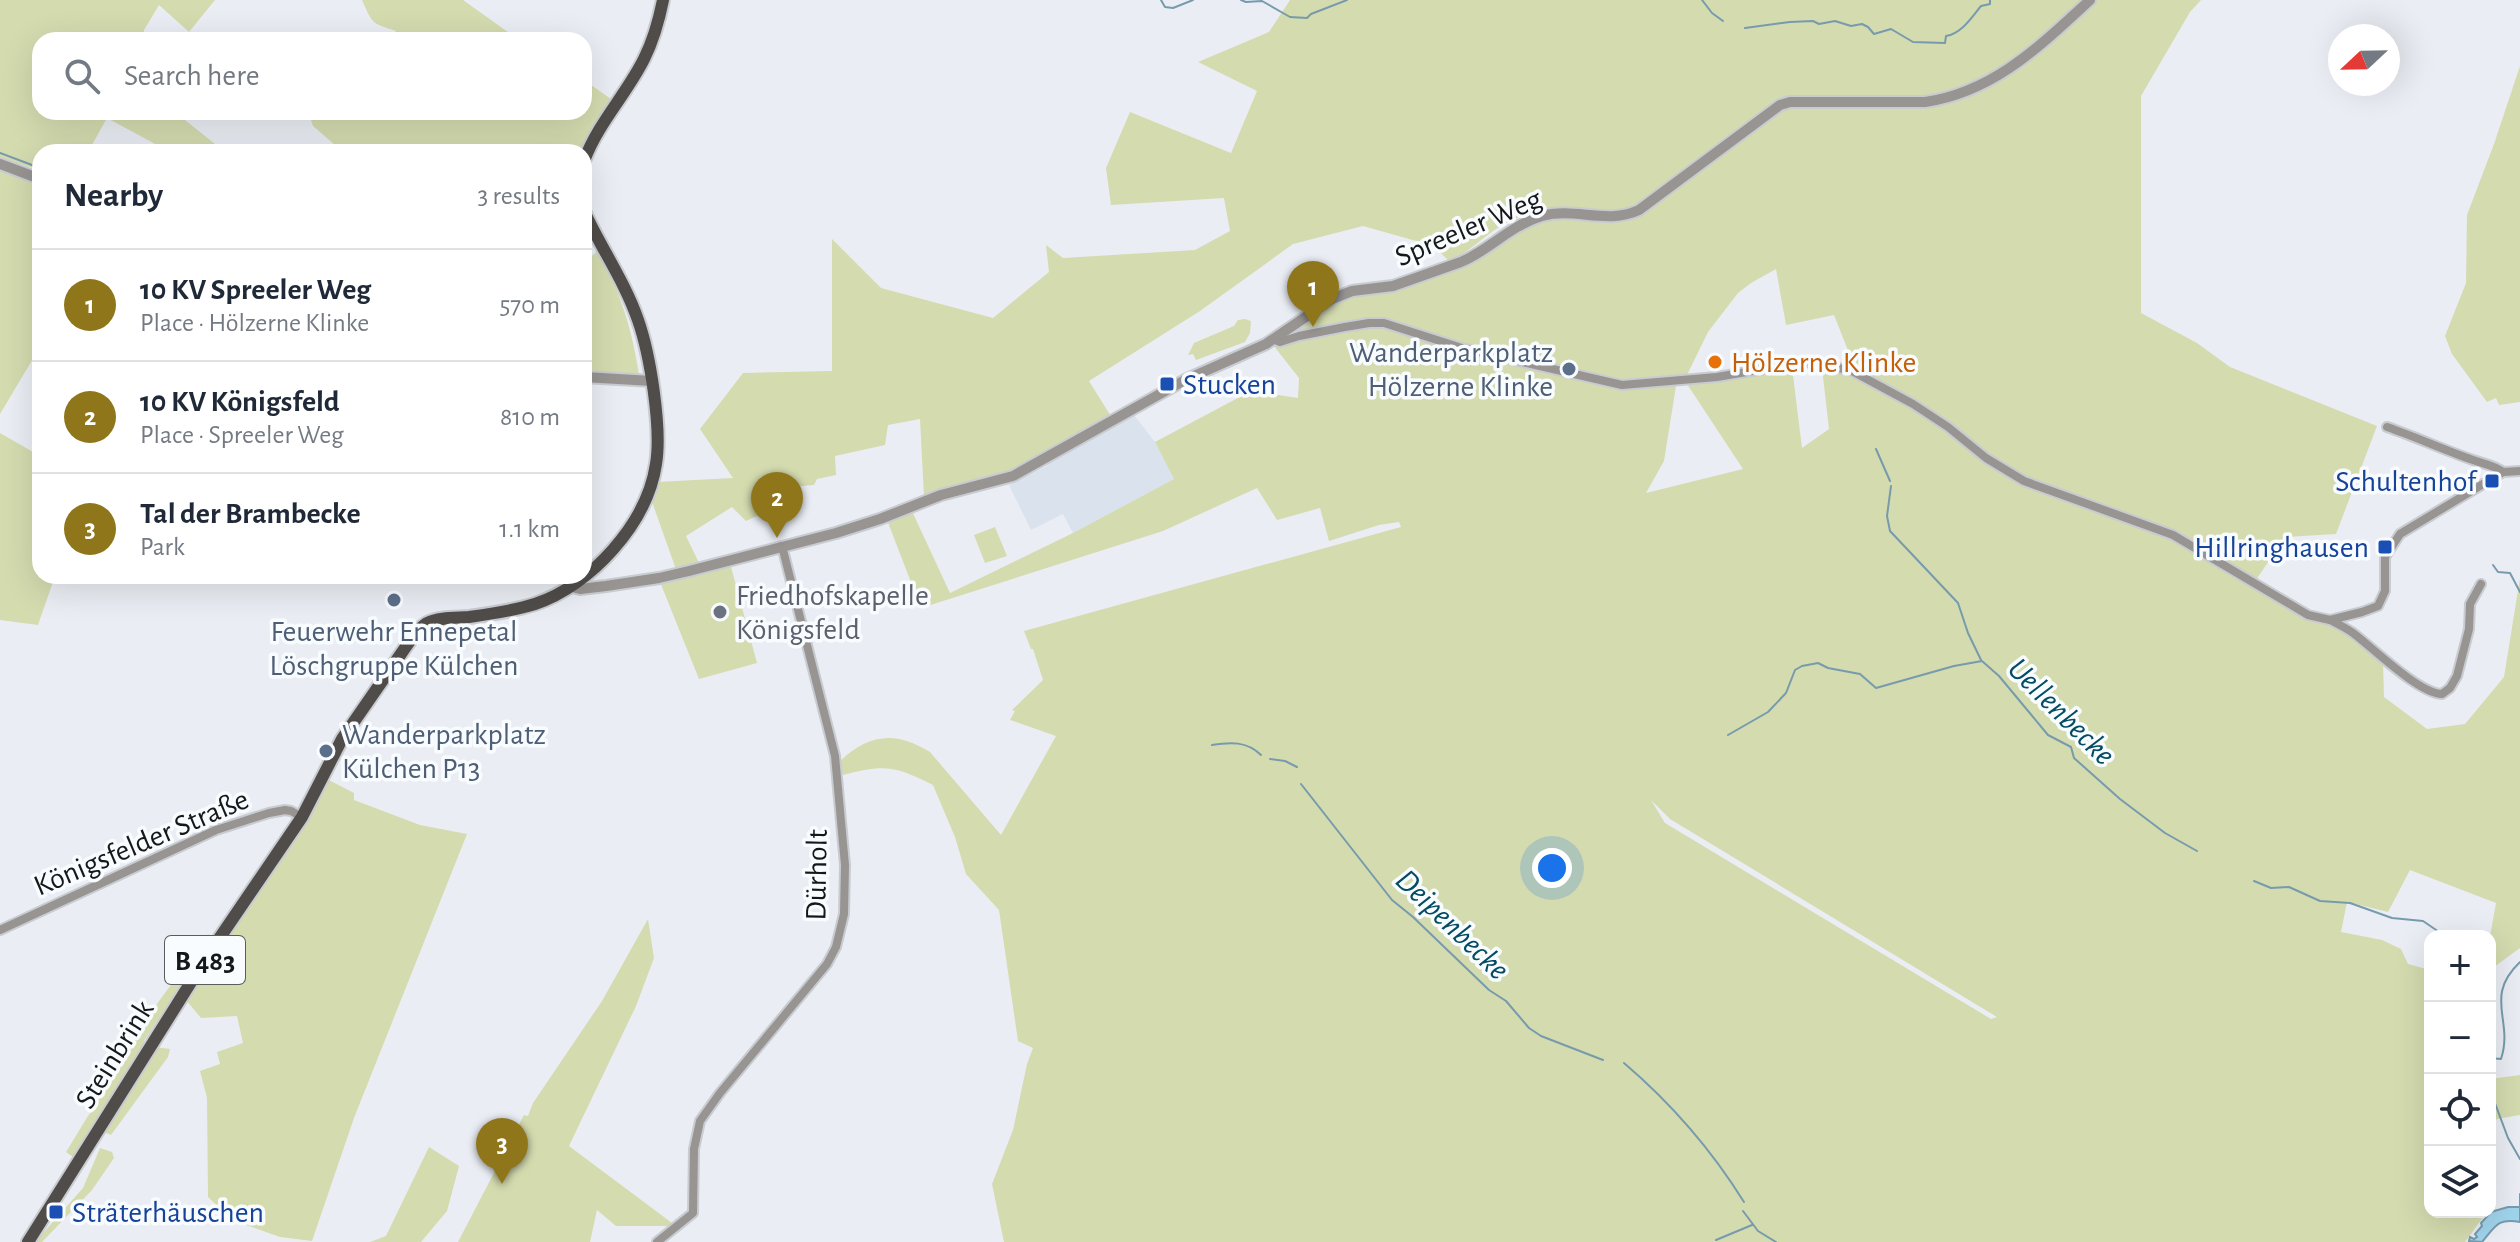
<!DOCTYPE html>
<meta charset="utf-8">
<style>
body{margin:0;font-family:"Alegreya Sans",sans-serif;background:#f2f2f3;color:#1f2937}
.controls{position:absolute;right:24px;bottom:24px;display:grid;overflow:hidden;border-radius:16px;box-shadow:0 8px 32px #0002}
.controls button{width:72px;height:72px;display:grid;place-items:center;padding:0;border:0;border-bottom:2px solid #e0e1e3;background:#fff;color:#1f2937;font:40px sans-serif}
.compass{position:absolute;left:2328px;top:24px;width:72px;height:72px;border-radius:50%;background:#fff;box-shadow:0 8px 32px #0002;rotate:248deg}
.you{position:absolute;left:1552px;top:868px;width:28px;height:28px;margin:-20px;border:6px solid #fff;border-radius:50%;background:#1a73e8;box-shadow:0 0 0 12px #1a73e833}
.badge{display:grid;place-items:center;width:52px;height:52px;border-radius:50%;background:#90761b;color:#fff;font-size:26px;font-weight:700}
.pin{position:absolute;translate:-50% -66px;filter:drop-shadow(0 2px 4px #0008)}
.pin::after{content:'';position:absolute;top:42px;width:28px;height:24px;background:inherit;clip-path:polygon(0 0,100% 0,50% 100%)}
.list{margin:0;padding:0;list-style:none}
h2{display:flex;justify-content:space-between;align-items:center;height:104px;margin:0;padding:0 32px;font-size:34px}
h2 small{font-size:26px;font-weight:400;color:#747a83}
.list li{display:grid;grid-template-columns:52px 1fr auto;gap:24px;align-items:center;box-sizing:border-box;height:112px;padding:0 32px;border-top:2px solid #e0e1e3}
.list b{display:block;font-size:30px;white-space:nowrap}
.list p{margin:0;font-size:26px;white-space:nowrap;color:#747a83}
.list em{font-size:26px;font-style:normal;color:#747a83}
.icon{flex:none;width:44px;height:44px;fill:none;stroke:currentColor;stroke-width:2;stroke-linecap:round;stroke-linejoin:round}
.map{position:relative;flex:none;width:2520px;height:1242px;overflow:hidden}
.search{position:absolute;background:#fff;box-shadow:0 8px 32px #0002;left:32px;top:32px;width:560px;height:88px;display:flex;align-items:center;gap:20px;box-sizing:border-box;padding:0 28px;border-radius:24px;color:#747a83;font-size:30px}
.panel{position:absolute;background:#fff;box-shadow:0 8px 32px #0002;left:32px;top:144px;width:560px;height:440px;border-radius:24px}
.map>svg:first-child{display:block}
.built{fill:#d9e2ed}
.green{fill:#d4dbaf;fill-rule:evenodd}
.water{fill:#a0d4ed;stroke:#779bad;stroke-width:2}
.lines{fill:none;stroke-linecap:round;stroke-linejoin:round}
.stream{stroke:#779bad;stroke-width:2}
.minor-casing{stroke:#c8ccd1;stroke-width:12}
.tertiary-casing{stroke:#c8ccd1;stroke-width:14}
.primary-casing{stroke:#c8ccd1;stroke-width:16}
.minor{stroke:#979492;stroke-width:8}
.tertiary{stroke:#979492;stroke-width:10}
.primary{stroke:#504c49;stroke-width:12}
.food-dot{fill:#e8710a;stroke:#f9fcff;stroke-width:3}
.service-dot{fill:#5c6f8a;stroke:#f9fcff;stroke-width:3}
.transit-dot{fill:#1a4fb4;stroke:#f9fcff;stroke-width:3}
.worship-dot{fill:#6b7280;stroke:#f9fcff;stroke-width:3}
.labels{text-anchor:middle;stroke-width:7;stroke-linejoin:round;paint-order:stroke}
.shield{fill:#f9fcff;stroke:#5a5c5e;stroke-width:2}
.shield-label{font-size:28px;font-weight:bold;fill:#161719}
.street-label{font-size:30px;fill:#161719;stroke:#f9fcff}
.service-label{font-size:30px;fill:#4e5e75;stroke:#f9fcff;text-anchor:end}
.food-label{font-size:30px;fill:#c56008;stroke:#f9fcff;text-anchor:start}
.transit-label{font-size:30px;fill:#164399;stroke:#f9fcff;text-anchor:start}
.worship-label{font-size:30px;fill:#5b616d;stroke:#f9fcff;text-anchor:start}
.water-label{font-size:32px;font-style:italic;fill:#044b64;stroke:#f9fcff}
</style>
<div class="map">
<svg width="2520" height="1242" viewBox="0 0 2520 1242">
<rect width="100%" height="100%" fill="#eaeef4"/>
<!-- built -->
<path class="built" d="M1134 415 1155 442 1174 479 1073 533 1063 514 1031 530 1009 485 1047 466 1048 463Z"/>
<!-- green -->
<path class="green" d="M0 0H215L189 32 159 5 144 30 143 40H40V112H175L225 152H170L107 118 88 152H40V170L0 158Z
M362 0H463L519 40H388L396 31C372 23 373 25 362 0Z
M1290 0H2086C2034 52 1982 96 1906 102 1977 112 2043 44 2090 0H2201L2190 12 2141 96V313L2197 343 2230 367 2377 426 2336 534 2285 537 2256 580 2174 533 2015 475 1942 418 1858 370 1845 366 1849 353 1834 315 1786 325 1776 269 1751 283 1738 293 1708 332 1686 377 1676 386 1664 461 1646 493 1743 469 1687 384 1689 382 1720 380 1792 367 1802 448 1829 429 1822 368 1853 374 1910 405 1996 468 2021 483 2115 515 2173 537 2309 619 2349 632 2383 663 2384 697 2427 729 2465 724 2504 677 2520 578V948L2490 970V936L2496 903 2410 870 2388 912 2347 902 2341 932 2382 940 2401 949 2408 964 2430 970V1212H2487L2465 1242H1004L992 1184 1013 1130 1027 1064 1033 1048 1018 1041 999 910 966 874 955 837 933 785C895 766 885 764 843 775L839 762C868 734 895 730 930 752L1001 835 1056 736 1010 720 1015 711 1012 710 1043 680 1033 649H1031L1024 631 1401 527 1399 522 1379 525 1329 541 1320 508 1277 520 1257 488 1163 531 921 608 887 520 911 509 950 593 1073 533 1174 479 1155 442 1251 391 1298 398 1299 378 1273 345 1343 297 1394 288 1463 264 1509 234 1538 221 1558 216 1594 218 1592 209C1563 209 1533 209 1506 223 1485 234 1471 252 1449 261L1434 246 1363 226 1293 244 1200 311 1089 381 1112 418 1006 474 924 497 920 419 888 425 885 445 835 456 836 475 817 479 814 485 791 487 783 493V504L746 521 732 507 686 536 700 565 683 574 730 563 757 663 699 679 660 582 678 575 651 499 657 482 733 478 700 429 743 373 832 371V239L881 288 993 318 1049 272 1046 245 1063 258 1195 250 1230 231 1224 198 1111 205 1106 168 1130 112 1231 153 1257 91 1198 62 1269 32ZM1651 800 1670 819 1997 1017 1991 1019 1665 823Z
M2520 66V402L2499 405 2496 398 2487 402 2452 354 2445 336 2466 283 2467 215 2494 144Z
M584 80 611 99 583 152H343L313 126 310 117 313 112H584Z
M0 170 40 185V347L0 414Z
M599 250C620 294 632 327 639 375L584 371V262Z
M1245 319 1251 321 1250 333 1245 342 1196 360 1193 354 1188 355 1194 343 1234 326 1238 320Z
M0 433 40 456V576H55L38 625 0 620Z
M995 527 1007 556 985 563 974 535Z
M325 778 354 793V800L420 825 467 834 354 1118 312 1241 280 1237 232 1220 208 1197 207 1098 200 1071 220 1064 217 1052 243 1043 237 1016 201 1018 185 999Z
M648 919 654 958 636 1006 569 1146 676 1226H616L597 1210 590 1242H458L524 1115 528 1116 533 1103 602 1001Z
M208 934 212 938 144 1041 155 1047 170 1049 168 1057 111 1135 91 1127 73 1157 66 1152 154 1008Z
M2520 1075V1115L2497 1119 2490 1126V1079Z
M429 1147 459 1166 447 1211 421 1242H370L386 1236Z
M100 1148 112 1152 114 1158 92 1190 42 1242H35L83 1188Z"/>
<!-- water -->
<path class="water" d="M2508 1207H2520V1222C2497 1218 2496 1226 2482 1242L2469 1241 2470 1237 2474 1239 2477 1237 2475 1234 2482 1226 2481 1223 2491 1212Z"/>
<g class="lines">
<!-- stream -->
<path class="stream" d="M1161 0 1165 7 1173 8 1193 0
M1241 0 1246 2 1262 1 1290 17 1307 18 1311 14 1347 0
M1702 0 1712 13 1723 21
M1745 28 1790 22 1813 21 1819 24 1835 21 1851 26 1862 24 1868 27 1874 34 1891 29 1913 42 1945 43 1946 36C1962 33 1971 18 1981 6L1990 4V0
M0 153 40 168
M1876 449 1890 481
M1891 486 1887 516 1890 531 1958 603 1968 633 1981 660
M2493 565 2498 572 2510 573 2520 592
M1728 735 1768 712 1786 693 1795 670 1802 666 1818 663 1828 668 1860 674 1876 688 1954 666 1982 661 1999 676 2048 735 2071 747 2074 758 2120 799 2165 833 2197 851
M1212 745C1230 742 1247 741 1261 755
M1270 759 1285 761 1297 767
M1301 784 1392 900 1413 917 1489 990 1506 1001 1529 1028 1541 1036 1603 1060
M2254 881 2271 888 2289 887 2320 901 2350 903 2392 918 2423 921 2445 936
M2490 1058 2501 1059C2514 1020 2483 997 2520 962
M1624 1063C1672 1104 1711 1149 1744 1202
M2490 1090 2508 1138 2520 1159
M2520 1209V1194
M1743 1211 1758 1231 1776 1242
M1716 1240 1752 1225"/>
<!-- minor casing -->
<g class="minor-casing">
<path id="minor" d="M1273 339 1280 342 1299 336 1345 327 1369 323H1384L1462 348 1622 385 1717 377 1794 364H1813L1850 370 1913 404 1948 427 1986 458 2024 481 2173 535 2308 615 2330 620 2362 612 2378 606 2385 591V557L2400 534 2503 472 2520 471
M2387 427C2416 437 2444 450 2473 460 2484 464 2494 465 2503 472
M2330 620C2338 624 2346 628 2353 633 2373 648 2418 693 2442 694L2450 688 2457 676 2469 629 2470 604 2481 584
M0 930 216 830 269 813 285 810 291 811 302 817
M657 1242 693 1213 694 1149 700 1121 720 1093 827 964 836 947 844 914 845 865 835 756 782 546"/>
</g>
<!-- tertiary casing -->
<g class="tertiary-casing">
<path id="tertiary" d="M0 164 40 179
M584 377 652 381
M572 587 580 589 606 586 659 578 689 571 836 533 880 519 941 495 1013 476 1185 380 1266 344 1332 299 1352 291 1393 286 1461 262C1490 250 1509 226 1542 216 1575 207 1607 225 1639 210L1780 105 1790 102H1925C1994 92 2041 45 2090 0"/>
</g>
<!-- primary casing -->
<g class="primary-casing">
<path id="primary" d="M584 161C598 123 626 95 644 59 653 41 659 20 663 0
M28 1242 208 955 302 817 342 739 414 635C418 631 422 626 427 623 439 617 456 618 469 617 491 614 513 611 535 604 591 585 647 524 656 464 662 428 650 354 638 320 625 282 601 248 584 211"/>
</g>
<!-- minor -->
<use href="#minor" class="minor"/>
<!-- tertiary -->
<use href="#tertiary" class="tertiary"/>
<!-- primary -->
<use href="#primary" class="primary"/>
</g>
<!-- markers -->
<circle class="food-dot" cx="1715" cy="362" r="8"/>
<g class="service-dot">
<circle cx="1569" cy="369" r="8"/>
<circle cx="394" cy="600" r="8"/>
<circle cx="326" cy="751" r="8"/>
</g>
<g class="transit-dot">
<rect x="1159" y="376" width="16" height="16" rx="4"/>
<rect x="2484" y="473" width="16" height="16" rx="4"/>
<rect x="2377" y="539" width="16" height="16" rx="4"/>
<rect x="48" y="1204" width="16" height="16" rx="4"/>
</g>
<circle class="worship-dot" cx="720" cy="612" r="8"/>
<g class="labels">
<!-- shield labels -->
<rect class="shield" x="165" y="936" width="80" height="48" rx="6"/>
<g class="shield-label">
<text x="205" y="970">B 483</text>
</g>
<!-- street labels -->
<g class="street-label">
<text transform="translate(1468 227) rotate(-23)" y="10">Spreeler Weg</text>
<text transform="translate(141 842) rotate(-23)" y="10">Königsfelder Straße</text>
<text transform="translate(816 875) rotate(-89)" y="10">Dürholt</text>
<text transform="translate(114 1054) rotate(-58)" y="10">Steinbrink</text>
</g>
<!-- service labels -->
<g class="service-label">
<text x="1553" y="362">Wanderparkplatz<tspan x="1553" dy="34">Hölzerne Klinke</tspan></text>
<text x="394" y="641" text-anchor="middle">Feuerwehr Ennepetal<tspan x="394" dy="34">Löschgruppe Külchen</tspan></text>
<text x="342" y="744" text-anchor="start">Wanderparkplatz<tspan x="342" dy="34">Külchen P13</tspan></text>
</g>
<!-- food labels -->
<g class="food-label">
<text x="1731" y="372">Hölzerne Klinke</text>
</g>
<!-- transit labels -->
<g class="transit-label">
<text x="1183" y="394">Stucken</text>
<text x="2476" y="491" text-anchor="end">Schultenhof</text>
<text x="2369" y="557" text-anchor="end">Hillringhausen</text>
<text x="72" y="1222">Sträterhäuschen</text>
</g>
<!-- worship labels -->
<g class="worship-label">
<text x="736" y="605">Friedhofskapelle<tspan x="736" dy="34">Königsfeld</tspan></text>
</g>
<!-- water labels -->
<g class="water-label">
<text transform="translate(2062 711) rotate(45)" y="11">Uellenbecke</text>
<text transform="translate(1453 924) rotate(44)" y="11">Deipenbecke</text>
</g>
</g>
</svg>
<div class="controls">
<button>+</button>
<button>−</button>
<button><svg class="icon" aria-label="locate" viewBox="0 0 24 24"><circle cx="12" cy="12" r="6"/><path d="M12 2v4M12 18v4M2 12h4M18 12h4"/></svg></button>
<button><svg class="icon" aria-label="layers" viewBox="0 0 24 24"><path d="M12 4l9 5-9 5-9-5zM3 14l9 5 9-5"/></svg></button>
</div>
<svg class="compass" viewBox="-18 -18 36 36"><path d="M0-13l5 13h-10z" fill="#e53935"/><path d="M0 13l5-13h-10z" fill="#747a83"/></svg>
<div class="you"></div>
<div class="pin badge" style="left:1313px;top:327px">1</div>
<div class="pin badge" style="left:777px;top:538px">2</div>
<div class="pin badge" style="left:502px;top:1184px">3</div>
<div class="search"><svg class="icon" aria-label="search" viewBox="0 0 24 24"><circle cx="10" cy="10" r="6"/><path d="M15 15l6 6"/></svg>Search here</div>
<section class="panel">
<h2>Nearby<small>3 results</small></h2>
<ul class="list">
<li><span class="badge">1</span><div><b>10 KV Spreeler Weg</b><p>Place · Hölzerne Klinke</p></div><em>570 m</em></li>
<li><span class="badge">2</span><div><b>10 KV Königsfeld</b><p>Place · Spreeler Weg</p></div><em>810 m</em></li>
<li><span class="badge">3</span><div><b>Tal der Brambecke</b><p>Park</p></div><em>1.1 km</em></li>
</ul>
</section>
</div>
